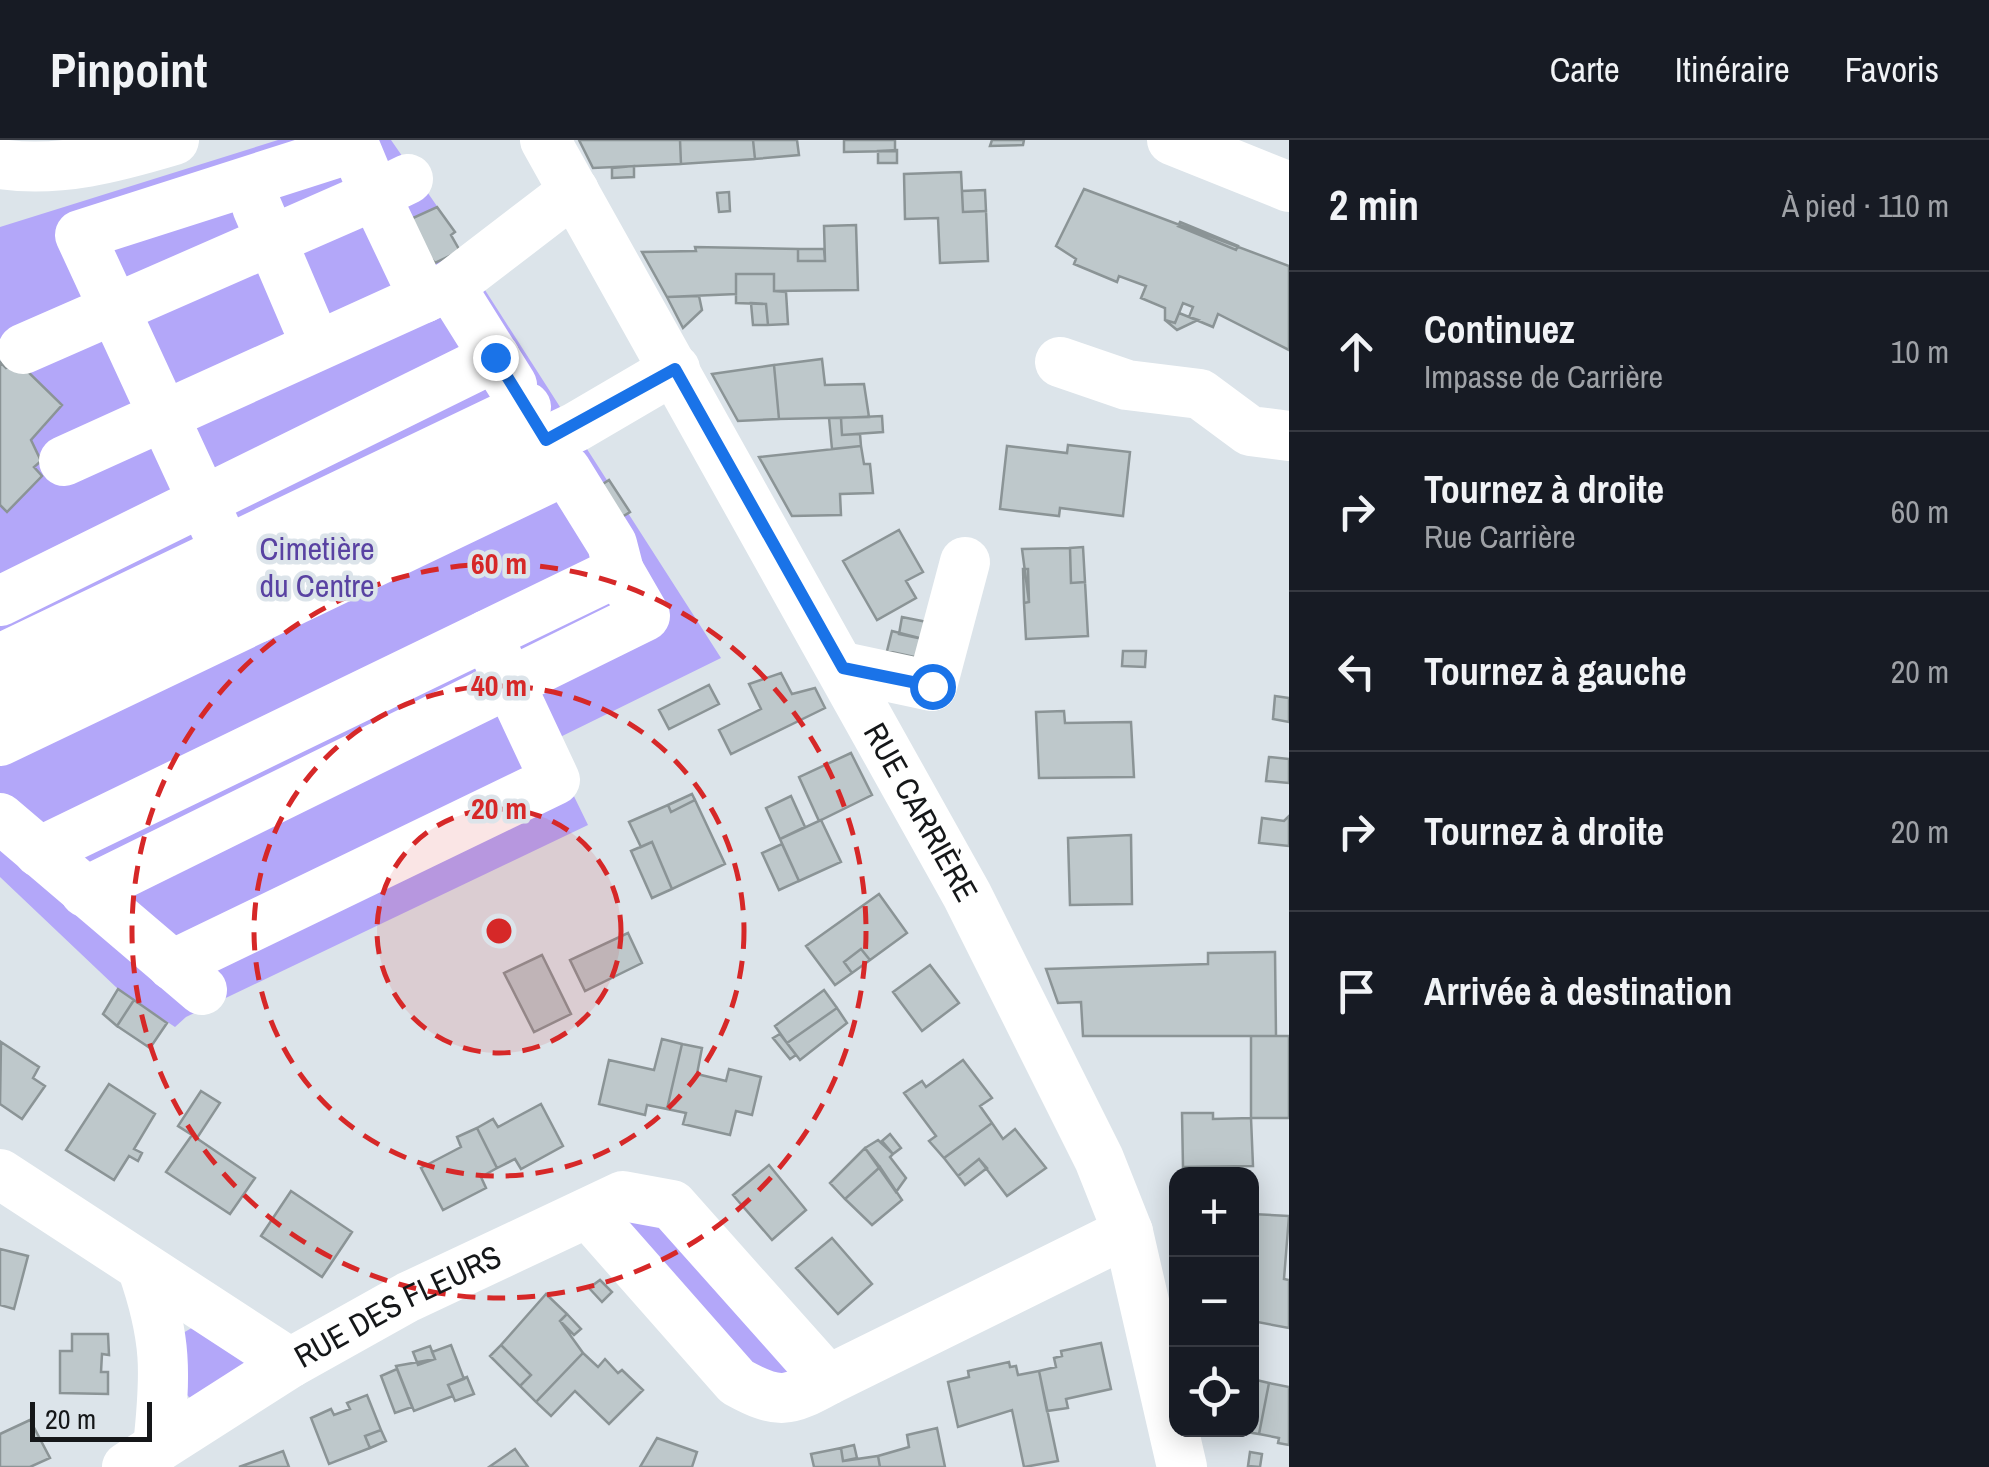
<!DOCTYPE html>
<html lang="fr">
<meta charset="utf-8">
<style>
body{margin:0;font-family:"Archivo Narrow",sans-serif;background:#20242c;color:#f1f3f6}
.controls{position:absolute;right:30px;bottom:30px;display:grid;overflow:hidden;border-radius:20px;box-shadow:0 5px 25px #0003}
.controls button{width:90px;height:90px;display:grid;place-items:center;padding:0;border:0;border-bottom:2px solid #363941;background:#171b24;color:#f1f3f6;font:50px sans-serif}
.scale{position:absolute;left:30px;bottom:25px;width:122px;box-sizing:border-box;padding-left:10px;border:5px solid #151719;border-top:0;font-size:28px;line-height:35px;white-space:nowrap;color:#151719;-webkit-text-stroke:8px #dce4ea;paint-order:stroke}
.stop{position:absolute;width:30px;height:30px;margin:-22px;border:8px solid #1a73e8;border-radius:50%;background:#fff}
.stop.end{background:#1a73e8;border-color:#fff;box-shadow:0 2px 10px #0008}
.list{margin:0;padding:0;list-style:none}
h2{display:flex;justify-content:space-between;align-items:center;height:130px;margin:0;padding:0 40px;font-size:42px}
h2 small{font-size:32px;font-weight:400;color:#9ea1a6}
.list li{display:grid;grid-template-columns:65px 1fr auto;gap:30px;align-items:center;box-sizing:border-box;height:160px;padding:0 40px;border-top:2px solid #363941}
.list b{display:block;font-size:38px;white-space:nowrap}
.list p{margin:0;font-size:32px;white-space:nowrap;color:#9ea1a6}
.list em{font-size:32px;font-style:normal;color:#9ea1a6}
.icon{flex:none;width:55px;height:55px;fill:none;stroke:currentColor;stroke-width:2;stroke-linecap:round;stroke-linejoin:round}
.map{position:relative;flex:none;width:1289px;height:1327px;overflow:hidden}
header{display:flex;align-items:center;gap:60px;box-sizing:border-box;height:140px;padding:0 50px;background:#171b24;border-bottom:2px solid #363941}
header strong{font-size:48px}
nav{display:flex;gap:55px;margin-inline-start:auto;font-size:35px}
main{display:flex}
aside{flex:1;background:#171b24}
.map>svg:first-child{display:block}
.green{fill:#b3a7f9}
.building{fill:#bec8cb;stroke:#8b9496;stroke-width:2.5}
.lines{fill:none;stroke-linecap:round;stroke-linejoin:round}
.minor{stroke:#fff;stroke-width:50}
.route{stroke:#1a73e8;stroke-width:12}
.ring{fill:none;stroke:#d62828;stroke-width:5;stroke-dasharray:18 12}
.labels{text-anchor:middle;stroke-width:9;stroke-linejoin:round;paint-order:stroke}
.park-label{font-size:32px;fill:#5942a2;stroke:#dce4ea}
.street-label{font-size:32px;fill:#151719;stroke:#dce4ea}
.centre{fill:#d62828;stroke:#dce4ea;stroke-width:5}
.ring-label{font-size:30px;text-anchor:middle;font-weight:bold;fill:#d62828;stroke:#dce4ea;stroke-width:9;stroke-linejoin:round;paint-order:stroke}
</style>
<header>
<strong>Pinpoint</strong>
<nav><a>Carte</a><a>Itinéraire</a><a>Favoris</a></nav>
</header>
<main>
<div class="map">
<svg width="1289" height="1327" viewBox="0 0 1289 1327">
<rect width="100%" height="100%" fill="#dce4ea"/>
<!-- green -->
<path class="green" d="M278 0H391L455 92 451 95 460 111 721 518 548 603 588 685 186 877 175 887 118 849 0 737V365L42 336 34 327 41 320 31 300 45 286 0 201V87Z
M604 1076 669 1077 812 1237 753 1239Z
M195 1186 246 1223 191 1259 182 1250 183 1193Z"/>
<!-- building -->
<path class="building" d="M579 0H680L681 24 593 28Z
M680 0H753L755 19 681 24Z
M753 0H797L799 15 755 19Z
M844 0H895V11L844 12Z
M992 0H1024L1023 5 990 6Z
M878 11 897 10V23H878Z
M634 26V37L612 38V28Z
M961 32 963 72 986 71 988 121 940 123 938 78 905 79 904 34Z
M1084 49 1289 126V210L1218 174 1213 187 1189 177 1193 167 1183 163 1175 183 1165 180V168L1141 158 1146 146 1119 136 1117 142 1074 124 1076 119 1056 106Z
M985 50 986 71 963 72 962 51Z
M729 52 730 71 719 72 717 53Z
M437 67 455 92 451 95 460 111 435 123 402 83Z
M1180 82 1238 106 1236 110 1178 86Z
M856 85 858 150 774 151V134H736V154L667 157 642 112 696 111 695 107 798 109V121H825L824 86Z
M798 109H824L825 121H798Z
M736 134H774V151L786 152 788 184 768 185 766 164 736 163Z
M699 156 702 170 683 188 667 157Z
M751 163 766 164 768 185H753Z
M1179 173 1189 177 1198 180 1177 190 1165 180 1175 183Z
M822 219 825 245 864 244 869 277 779 279 774 225Z
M0 222 6 228 18 222 62 265 31 300 41 321 34 327 42 336 7 372 0 365Z
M774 225 779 279 738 281 712 234Z
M882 276 883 292 842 295 841 278Z
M829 278H841L842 295 860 294 861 306 832 309Z
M1068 305 1130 312 1123 376 1060 368 1059 376 1000 369 1007 306 1067 313Z
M861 306 864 324H870L873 353 840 354 841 375 792 376 759 317Z
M609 340 630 372 612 383 592 351Z
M899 390 923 432 906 441 916 458 877 480 843 421Z
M1083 407 1085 442 1071 443 1070 408Z
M1070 408 1071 443 1085 442 1088 496 1026 499 1024 463 1029 462 1022 409Z
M1023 429H1028L1029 462 1024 463Z
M902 477 927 482 923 499 899 494Z
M892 491 923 499 919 518 887 511Z
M1123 511H1146L1145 527 1122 526Z
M781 533 792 554 815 548 825 568 731 614 719 590 761 569 749 544Z
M709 545 719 564 669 589 659 570Z
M1275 556 1289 558V582L1273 579Z
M1064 571 1065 583 1131 582 1134 637 1039 638 1036 572Z
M851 613 872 655 819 681 799 637Z
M1269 617 1289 619V643L1266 641Z
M692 654 695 660 671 672 668 665Z
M791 656 805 687 780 699 766 668Z
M695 660 725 724 672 749 652 702 641 707 629 682 668 665 671 672Z
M1289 676V706L1259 703 1262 678 1284 681Z
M821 680 841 722 799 741 780 699Z
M1131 695 1132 764 1070 765 1068 698Z
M652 702 672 749 652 758 631 711Z
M782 704 799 741 779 750 762 713Z
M879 754 907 793 870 820 861 809 844 822 852 833 835 845 806 806Z
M628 793 642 823 585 851 570 820Z
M861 809 870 820 852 833 844 822Z
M1275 812 1276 896H1083L1081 862 1058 863 1046 829 1208 824V813Z
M542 815 571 874 534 892 504 833Z
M930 825 959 863 922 891 893 852Z
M118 849 134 860 117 886 103 874Z
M824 850 837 868 787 903 775 886Z
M134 860 167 883 150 908 117 886Z
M837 868 847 883 800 920 787 903Z
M780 894 796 915 790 919 773 898Z
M1251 896H1289V978H1251Z
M662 899 682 904 667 969 647 965 645 975 599 964 609 920 654 930Z
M1 902 39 927 33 938 45 946 22 979 0 964Z
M682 904 702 908 697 934 726 941 729 929 761 937 752 975 736 971 730 995 683 984 686 973 667 969Z
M963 920 992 958 980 966 992 983 944 1018 929 1001 936 996 904 953 922 941 926 947Z
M109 944 155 974 134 1009 142 1013 138 1021 129 1016 114 1040 66 1010Z
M201 951 220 963 197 998 178 986Z
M541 964 563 1006 521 1029 515 1019 497 1028 477 988 493 979 498 987Z
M1182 973H1213V979L1251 978 1253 1026 1183 1027Z
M992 983 1003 999 1015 989 1046 1028 1007 1056 979 1019 958 1036 944 1018Z
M477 988 497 1028 481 1037 486 1048 443 1070 421 1028 461 1007 457 997Z
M890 994 901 1008 893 1014 882 1001Z
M192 995 255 1038 230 1074 166 1032Z
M878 1000 893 1014 890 1017 906 1038 896 1052 865 1008Z
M865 1008 880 1027 845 1059 830 1043Z
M979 1019 987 1028 965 1045 958 1036Z
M769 1025 806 1070 772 1100 733 1055Z
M880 1027 902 1060 872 1085 845 1059Z
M291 1051 352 1092 322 1137 261 1096Z
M1252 1074 1289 1076 1284 1139 1289 1140V1188L1252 1181Z
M832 1098 872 1144 838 1174 796 1128Z
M0 1109 28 1116 14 1169 0 1165Z
M600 1140 612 1152 602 1162 589 1148Z
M546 1154 567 1174 560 1181 583 1213 536 1262 520 1246 531 1235 501 1205Z
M567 1174 581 1189 574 1195 560 1181Z
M72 1194H108L109 1215 102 1214 101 1232H108V1254L60 1253V1211H72Z
M1101 1203 1111 1249 1066 1259 1068 1268 1047 1271 1039 1231 1056 1227 1054 1218 1062 1216 1061 1211Z
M451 1205 464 1239 448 1245 453 1256 414 1271 396 1226 435 1219 432 1212Z
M501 1205 531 1235 520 1246 490 1216Z
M430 1206 435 1219 418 1225 413 1212Z
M583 1213 598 1227 605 1219 618 1233 622 1230 643 1250 609 1284 575 1251 551 1276 536 1262Z
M1009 1222 1010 1227 1016 1226 1018 1235 1039 1231 1058 1321 1024 1327 1012 1270 958 1287 948 1242 969 1237 968 1231Z
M397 1229 412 1267 395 1273 381 1236Z
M467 1237 474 1254 455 1261 448 1245Z
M1252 1239 1269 1243 1259 1294 1234 1290H1252Z
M1269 1243 1289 1247V1305L1278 1303 1279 1298 1259 1294Z
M367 1255 381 1290 365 1296 370 1308 329 1324 311 1278 331 1269 334 1275 350 1269 347 1263Z
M30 1280 50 1318 30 1327H0V1294Z
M937 1288 945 1327H880L878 1316 909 1307 907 1295Z
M381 1290 386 1301 370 1308 365 1296Z
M657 1298 697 1312 692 1327H640Z
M854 1305 857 1318 843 1321 841 1308Z
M841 1308 843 1321 878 1316 880 1327H814L811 1314Z
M515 1309 528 1327H489Z
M283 1311 289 1327H239Z
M1250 1312 1262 1314 1260 1327 1248 1326Z"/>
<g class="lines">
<!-- minor -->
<g class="minor">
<path id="s1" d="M545 0 967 755 1099 1019 1128 1092 1182 1327"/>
<path d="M1172 0 1289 47"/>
<path d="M0 24C59 33 117 17 174 0"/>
<path d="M257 67 316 205"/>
<path d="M23 209 375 55 424 158"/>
<path d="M1060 222 1127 245 1200 254 1250 291 1289 296"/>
<path d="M512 245 450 146 574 51"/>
<path d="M64 321 450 146"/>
<path d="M0 461 495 217"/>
<path d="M257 478 80 95 355 7 375 55 408 39"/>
<path d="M0 519 526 267"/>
<path d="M843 527 932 546 965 422"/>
<path d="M0 561 576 287 675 229"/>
<path d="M0 601 566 330 612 404 619 431"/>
<path d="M0 678 202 850"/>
<path d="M39 712 487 495 555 640 172 825"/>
<path d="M85 752 645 476 619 431 487 495"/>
<path id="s2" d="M0 1034 290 1223 408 1157 623 1056 672 1065 828 1240 1128 1092"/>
<path d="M588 1073 737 1242C779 1265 788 1262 828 1240"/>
<path d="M142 1127C167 1198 166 1233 158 1307"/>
<path d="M127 1327 290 1223"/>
</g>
</g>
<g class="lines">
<!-- route -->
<path class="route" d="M495 217 546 300 675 229 843 528 932 546"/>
</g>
<!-- distance rings -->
<circle cx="499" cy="791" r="122" fill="#d62828" fill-opacity=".12"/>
<g class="ring">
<circle cx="499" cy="791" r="122"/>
<circle cx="499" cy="791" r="245"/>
<circle cx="499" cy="791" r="367"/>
</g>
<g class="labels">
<!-- park labels -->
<g class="park-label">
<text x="317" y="420">Cimetière<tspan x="317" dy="37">du Centre</tspan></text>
</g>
<!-- street labels -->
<g class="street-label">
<text dy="11" stroke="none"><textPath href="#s1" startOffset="770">RUE CARRIÈRE</textPath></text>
<text dy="11" stroke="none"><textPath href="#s2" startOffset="468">RUE DES FLEURS</textPath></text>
</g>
</g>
<circle cx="499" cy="791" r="15" class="centre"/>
<g class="ring-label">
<text x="499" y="434">60 m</text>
<text x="499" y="556">40 m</text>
<text x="499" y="679">20 m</text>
</g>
</svg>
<div class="controls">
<button>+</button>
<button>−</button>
<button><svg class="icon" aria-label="locate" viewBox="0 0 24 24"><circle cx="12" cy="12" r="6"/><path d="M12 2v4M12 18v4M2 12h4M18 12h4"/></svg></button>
</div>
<div class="scale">20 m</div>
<div class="stop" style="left:932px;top:546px"></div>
<div class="stop end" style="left:495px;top:217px"></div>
</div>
<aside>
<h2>2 min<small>À pied · 110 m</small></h2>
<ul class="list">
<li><svg class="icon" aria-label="ahead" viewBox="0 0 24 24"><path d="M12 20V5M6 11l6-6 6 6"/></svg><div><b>Continuez</b><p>Impasse de Carrière</p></div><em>10 m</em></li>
<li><svg class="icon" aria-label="right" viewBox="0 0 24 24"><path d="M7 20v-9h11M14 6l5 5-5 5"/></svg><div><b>Tournez à droite</b><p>Rue Carrière</p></div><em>60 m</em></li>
<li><svg class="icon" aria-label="left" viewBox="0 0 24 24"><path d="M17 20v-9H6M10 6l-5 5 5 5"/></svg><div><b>Tournez à gauche</b></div><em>20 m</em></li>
<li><svg class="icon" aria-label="right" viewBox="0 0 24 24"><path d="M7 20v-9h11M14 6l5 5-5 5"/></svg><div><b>Tournez à droite</b></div><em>20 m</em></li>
<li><svg class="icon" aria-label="arrive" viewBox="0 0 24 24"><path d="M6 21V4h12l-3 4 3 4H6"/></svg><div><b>Arrivée à destination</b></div></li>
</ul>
</aside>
</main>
